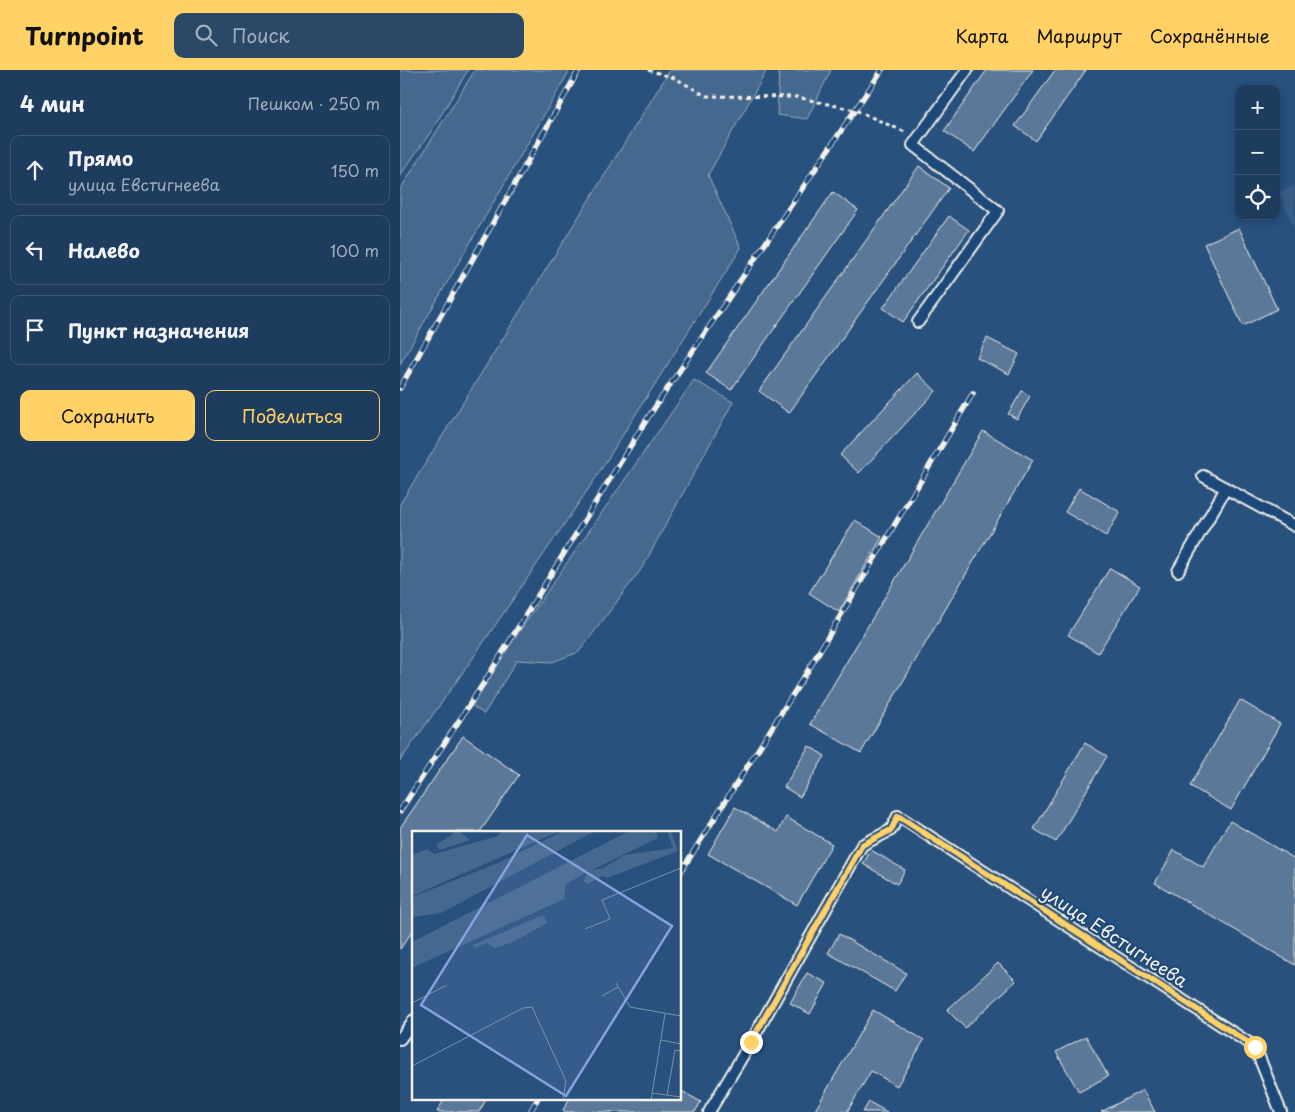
<!DOCTYPE html>
<html lang="ru">
<meta charset="utf-8">
<style>
body{margin:0;font-family:"Playpen Sans",sans-serif;background:#2b4867;color:#f1f3f6}
.controls{position:absolute;right:15px;top:15px;display:grid;overflow:hidden;border-radius:10px;box-shadow:0 2px 8px #0003}
.controls button{width:45px;height:45px;display:grid;place-items:center;padding:0;border:0;border-bottom:1px solid #3c5673;background:#1e3d5e;color:#f1f3f6;font:25px sans-serif}
.stop{position:absolute;width:15px;height:15px;margin:-11px;border:4px solid #ffd166;border-radius:50%;background:#fff}
.stop.end{background:#ffd166;border-color:#fff;box-shadow:0 1px 5px #0008}
.list{margin:0;padding:0;list-style:none}
h2{display:flex;justify-content:space-between;align-items:center;height:65px;margin:0;padding:0 20px;font-size:21px}
h2 small{font-size:16px;font-weight:400;color:#a1aebc}
.list li{display:grid;grid-template-columns:32px 1fr auto;gap:15px;align-items:center;box-sizing:border-box;height:70px;margin:0 10px 10px;padding:0 10px;border:1px solid #3c5673;border-radius:10px}
.list b{display:block;font-size:19px;white-space:nowrap}
.list p{margin:0;font-size:16px;white-space:nowrap;color:#a1aebc}
.list em{font-size:16px;font-style:normal;color:#a1aebc}
.actions{display:flex;gap:10px;padding:15px 20px}
.actions a{flex:1;padding:11px 0;border:1px solid #ffd166;border-radius:10px;text-align:center;font-size:18px;color:#ffd166}
.actions .main{background:#ffd166;color:#111}
.icon{flex:none;width:28px;height:28px;fill:none;stroke:currentColor;stroke-width:2;stroke-linecap:round;stroke-linejoin:round}
.map{position:relative;flex:none;width:895px;height:1042px;overflow:hidden}
header{display:flex;align-items:center;gap:30px;box-sizing:border-box;height:70px;padding:0 25px;background:#ffd166;color:#111}
header strong{font-size:24px}
nav{display:flex;gap:28px;margin-inline-start:auto;font-size:18px}
.search{width:350px;height:45px;background:#2b4867;display:flex;align-items:center;gap:12px;box-sizing:border-box;padding:0 18px;border-radius:10px;color:#a1aebc;font-size:19px}
main{display:flex}
aside{flex:1;background:#1e3d5e}
.map>svg:first-child{display:block}
.built{fill:#375d86}
.green{fill:#45688e;stroke:#9cacbb}
.building{fill:#5b7899;stroke:#f4f1e8}
.lines{fill:none;stroke-linecap:round;stroke-linejoin:round}
.lane-casing{stroke:#f4f1e8;stroke-width:14}
.path{stroke:#f4f1e8;stroke-width:3;stroke-dasharray:4 4;stroke-linecap:butt}
.lane{stroke:#1f4a7a;stroke-width:10}
.rail-casing{stroke:#f4f1e8;stroke-width:5.5}
.rail{stroke:#1f4a7a;stroke-width:4;stroke-dasharray:11;stroke-linecap:butt}
.route{stroke:#ffd166;stroke-width:6}
.labels{text-anchor:middle;stroke-width:4.5;stroke-linejoin:round;paint-order:stroke}
.street-label{font-size:18px;fill:#f4f1e8;stroke:#1f4a7a}
.inset-road{fill:none;stroke:#7a91a8;stroke-width:1}
.view{fill:#88a0e0;fill-opacity:0.15;stroke:#88a0e0;stroke-width:2.5}
.inset-edge{fill:none;stroke:#f4f1e8;stroke-width:2.5}
</style>
<header>
<strong>Turnpoint</strong>
<div class="search"><svg class="icon" aria-label="search" viewBox="0 0 24 24"><circle cx="10" cy="10" r="6"/><path d="M15 15l6 6"/></svg>Поиск</div>
<nav><a>Карта</a><a>Маршрут</a><a>Сохранённые</a></nav>
</header>
<main>
<aside>
<h2>4 мин<small>Пешком · 250 m</small></h2>
<ul class="list">
<li><svg class="icon" aria-label="ahead" viewBox="0 0 24 24"><path d="M12 20V5M6 11l6-6 6 6"/></svg><div><b>Прямо</b><p>улица Евстигнеева</p></div><em>150 m</em></li>
<li><svg class="icon" aria-label="left" viewBox="0 0 24 24"><path d="M17 20v-9H6M10 6l-5 5 5 5"/></svg><div><b>Налево</b></div><em>100 m</em></li>
<li><svg class="icon" aria-label="arrive" viewBox="0 0 24 24"><path d="M6 21V4h12l-3 4 3 4H6"/></svg><div><b>Пункт назначения</b></div></li>
</ul>
<div class="actions"><a class="main">Сохранить</a><a>Поделиться</a></div>
</aside>
<div class="map">
<svg width="895" height="1042" viewBox="0 0 895 1042">
<rect width="100%" height="100%" fill="#28517e"/>
<filter id="ink" filterUnits="userSpaceOnUse"><feTurbulence type="fractalNoise" baseFrequency=".02" numOctaves="2"/><feDisplacementMap in="SourceGraphic" scale="10" xChannelSelector="R" yChannelSelector="G"/><feConvolveMatrix kernelMatrix="1 2 1 2 8 2 1 2 1" color-interpolation-filters="sRGB"/></filter>
<g filter="url(#ink)">
<!-- built -->
<path class="built" d="M895 115V160L879 122Z"/>
<!-- green -->
<path class="green" d="M0 0H68L32 60 0 106Z
M75 0H170L0 294V120Z
M270 0H367L308 105 341 178 193 412 68 595 0 691V434Z
M379 0H431L407 49 377 45Z
M294 310 333 332 242 498 179 582 152 592 117 590 84 644 69 634Z"/>
<!-- building -->
<path class="building" d="M587 0H633L574 82 544 61Z
M655 0H686L636 71 615 56Z
M519 96 549 118 389 343 359 321Z
M433 122 458 140 331 320 306 303Z
M549 146 569 160 503 252 483 238Z
M839 158 877 239 843 256 804 174Z
M587 268 619 284 609 304 577 288Z
M517 303 536 321 459 403 440 385Z
M622 321 630 326 617 349 608 344Z
M583 361 633 390 461 683 410 654Z
M679 418 720 442 706 466 665 442Z
M455 450 482 467 439 542 409 523Z
M710 498 740 516 698 583 668 565Z
M840 630 880 654 831 740 790 716Z
M63 666 119 705 80 762H14V859L0 879V758Z
M685 673 707 686 656 772 634 759Z
M409 676 425 686 400 727 384 717Z
M335 737 378 762 386 747 432 774 397 835 308 784Z
M830 751 895 789V895L755 813 774 780 803 797Z
M471 780 505 800 497 814 463 794Z
M439 864 506 903 495 921 428 883Z
M598 893 616 911 565 958 547 940Z
M407 903 427 913 410 944 390 933Z
M473 940 524 970 497 1016 471 1001 447 1042H414Z
M686 966 708 1006 679 1022 656 982Z
M280 1020 301 1032 295 1042H166L163 1040 170 1028H280Z
M743 1020 755 1042H701Z
M45 1028H87L79 1042H37Z
M469 1032 487 1042H463Z"/>
<g class="lines">
<!-- lane casing -->
<g class="lane-casing">
<path id="lane" d="M518 252 598 141 513 75 567 0
M803 406 895 456
M778 501 826 418
M0 969 14 950
M309 1042 351 972 462 775 491 760 498 746 855 977 881 1042"/>
</g>
<!-- path -->
<path class="path" d="M248 0 275 8 306 26 396 27 455 40 505 62"/>
<!-- lane -->
<use href="#lane" class="lane"/>
<!-- rail casing -->
<g class="rail-casing">
<path id="rail" d="M0 318 179 0
M0 741 85 611 247 349 482 0
M280 803 407 602 573 323
M130 1042 138 1028"/>
</g>
<!-- rail -->
<use href="#rail" class="rail"/>
</g>
</g>
<g class="lines" filter="url(#ink)">
<!-- route -->
<path class="route" d="M351 972 462 775 491 760 498 746 855 977"/>
</g>
<g class="labels">
<!-- street labels -->
<g class="street-label">
<text transform="translate(714 867) rotate(33)" y="6">улица Евстигнеева</text>
</g>
</g>
<!-- overview -->
<g transform="translate(12 761)">
<rect width="269" height="269" fill="#28517e"/>
<path d="M41 0H47L58 9 27 19 25 13 40 4ZM89 0H148L0 65V24L15 18 22 23 86 5ZM151 0H183L29 82 0 86V66L86 32ZM217 0H244L246 7 180 39 191 37 213 24 261 17 255 0H259L266 20 195 47 190 45 176 53 171 50 177 40 154 53 152 68 0 137V111ZM131 84 135 92 103 110 84 117 74 112 63 117 61 114Z" fill="#45688e"/>
<path class="inset-road" d="M173 98 198 88 190 69 269 37M204 152 218 176 269 185M190 165 206 156M0 172 35 154M249 209 269 213M0 235 111 177 120 176 154 250 151 269M240 262 269 266M255 264 263 219 269 220M239 269 253 183"/>
<path class="view" d="M115 4 260 95 154 265 9 174Z"/>
<rect width="269" height="269" class="inset-edge"/>
</g>
</svg>
<div class="controls">
<button>+</button>
<button>−</button>
<button><svg class="icon" aria-label="locate" viewBox="0 0 24 24"><circle cx="12" cy="12" r="6"/><path d="M12 2v4M12 18v4M2 12h4M18 12h4"/></svg></button>
</div>
<div class="stop" style="left:855px;top:977px"></div>
<div class="stop end" style="left:351px;top:972px"></div>
</div>
</main>
